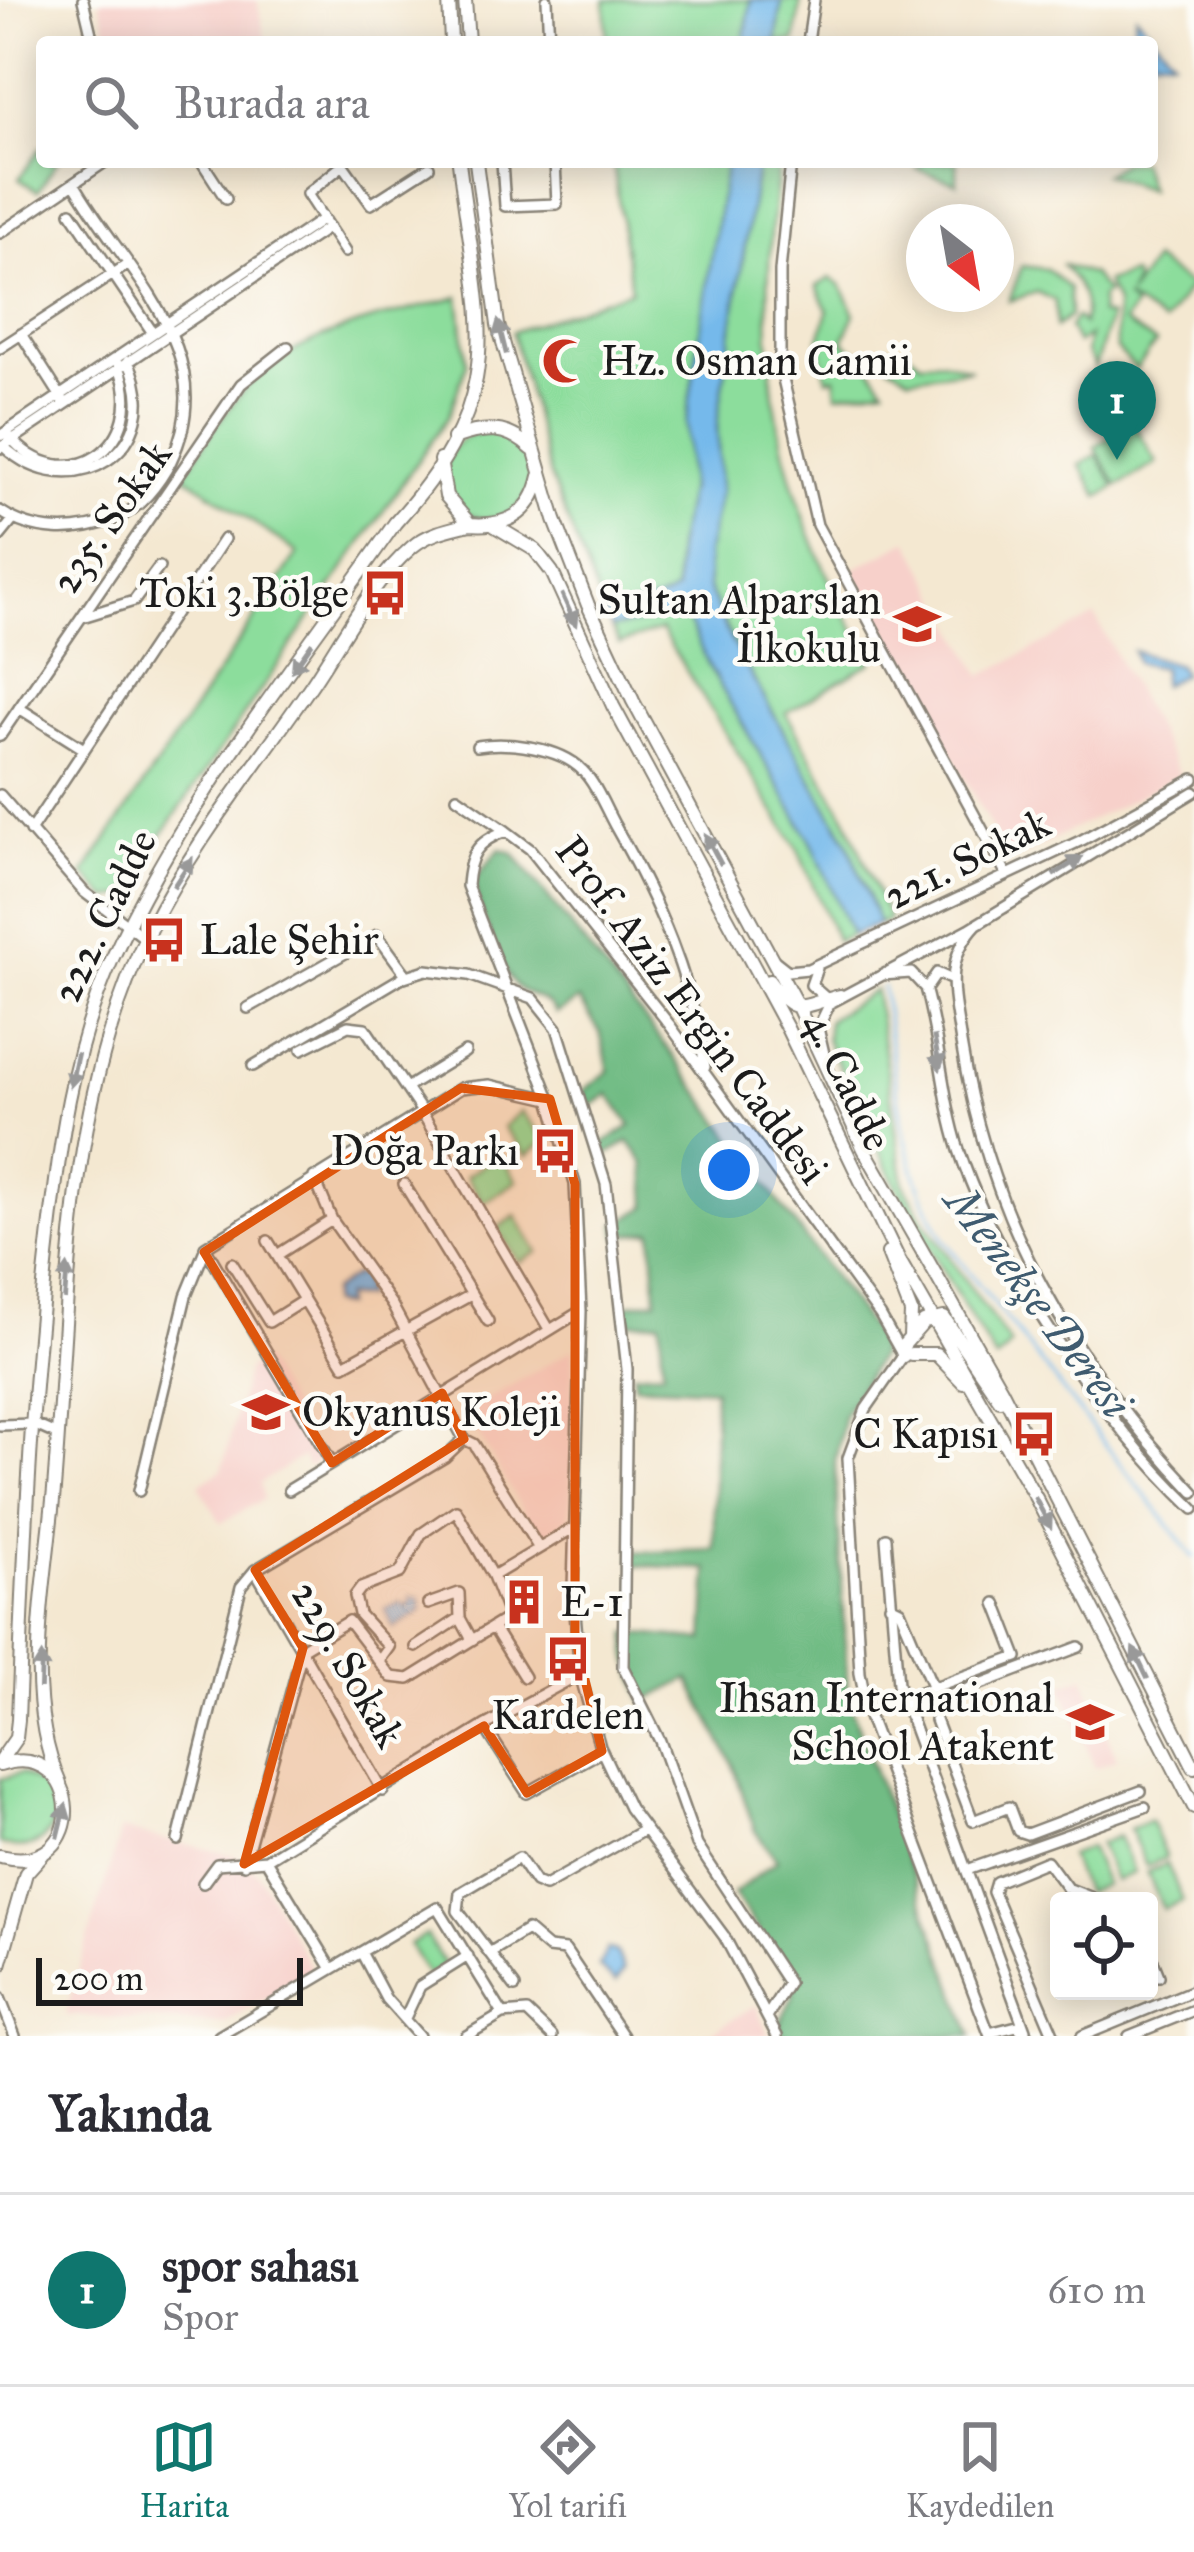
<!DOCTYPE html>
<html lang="tr">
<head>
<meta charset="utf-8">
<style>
  :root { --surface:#fff; --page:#f2f2f3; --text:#2b2b33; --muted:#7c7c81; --line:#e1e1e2; --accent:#0f766e }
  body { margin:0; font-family:"IM FELL Great Primer",serif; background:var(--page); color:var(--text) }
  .controls { position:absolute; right:36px; bottom:36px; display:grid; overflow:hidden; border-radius:12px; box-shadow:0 6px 30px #0003 }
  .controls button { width:108px; height:108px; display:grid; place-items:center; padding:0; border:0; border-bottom:3px solid var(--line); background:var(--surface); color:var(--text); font:60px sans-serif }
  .compass { position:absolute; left:906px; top:204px; width:108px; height:108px; border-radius:50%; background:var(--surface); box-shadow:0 6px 30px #0003; rotate:149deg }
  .scale { position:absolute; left:36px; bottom:30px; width:267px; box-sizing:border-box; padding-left:12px; border:6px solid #1c1c1c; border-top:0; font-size:33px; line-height:42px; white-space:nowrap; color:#1c1c1c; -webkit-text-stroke:9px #fdfcf7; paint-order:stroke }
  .you { position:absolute; left:729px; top:1170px; width:42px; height:42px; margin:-30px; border:9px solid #fff; border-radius:50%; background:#1a73e8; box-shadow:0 0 0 18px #1a73e833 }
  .badge { display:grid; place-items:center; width:78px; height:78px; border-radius:50%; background:var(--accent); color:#fff; font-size:39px; font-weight:700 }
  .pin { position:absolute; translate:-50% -99px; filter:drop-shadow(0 3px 6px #0008) }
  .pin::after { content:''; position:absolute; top:63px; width:42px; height:36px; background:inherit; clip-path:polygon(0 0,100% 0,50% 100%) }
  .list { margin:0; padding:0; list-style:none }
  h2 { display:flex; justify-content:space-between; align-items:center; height:156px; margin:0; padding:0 48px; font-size:51px }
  h2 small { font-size:39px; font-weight:400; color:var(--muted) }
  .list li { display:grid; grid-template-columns:78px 1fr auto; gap:36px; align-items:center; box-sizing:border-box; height:192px; padding:0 48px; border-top:3px solid var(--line) }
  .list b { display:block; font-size:45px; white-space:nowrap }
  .list p { margin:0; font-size:39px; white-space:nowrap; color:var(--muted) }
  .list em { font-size:39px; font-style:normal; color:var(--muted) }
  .icon { flex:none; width:66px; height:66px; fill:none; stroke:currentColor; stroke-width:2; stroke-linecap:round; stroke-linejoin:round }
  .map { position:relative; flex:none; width:1194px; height:2036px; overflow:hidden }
  .search { position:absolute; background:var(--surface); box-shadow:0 6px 30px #0003; left:36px; right:36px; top:36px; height:132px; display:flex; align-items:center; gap:30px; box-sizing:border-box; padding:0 42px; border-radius:12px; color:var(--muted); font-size:45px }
  .sheet { height:348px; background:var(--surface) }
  nav { display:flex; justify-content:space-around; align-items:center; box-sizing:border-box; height:168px; border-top:3px solid var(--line); background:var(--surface); font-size:33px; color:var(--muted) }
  nav a { display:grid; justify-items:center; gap:6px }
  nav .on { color:var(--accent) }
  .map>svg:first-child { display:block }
</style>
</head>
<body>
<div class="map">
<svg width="1194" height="2036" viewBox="0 0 1194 2036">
  <rect width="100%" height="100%" fill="#fdfcf7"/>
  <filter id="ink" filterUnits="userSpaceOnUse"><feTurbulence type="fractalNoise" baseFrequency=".00833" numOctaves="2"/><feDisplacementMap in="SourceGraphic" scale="24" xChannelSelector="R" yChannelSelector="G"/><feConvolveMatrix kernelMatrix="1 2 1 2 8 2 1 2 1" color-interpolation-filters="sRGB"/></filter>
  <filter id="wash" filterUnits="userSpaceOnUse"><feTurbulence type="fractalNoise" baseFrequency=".004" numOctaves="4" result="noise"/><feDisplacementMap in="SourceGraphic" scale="48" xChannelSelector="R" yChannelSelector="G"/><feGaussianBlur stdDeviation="2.7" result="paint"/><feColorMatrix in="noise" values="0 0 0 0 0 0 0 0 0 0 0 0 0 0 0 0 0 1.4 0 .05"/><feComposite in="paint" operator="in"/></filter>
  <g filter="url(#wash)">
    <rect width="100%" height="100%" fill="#f4e8d1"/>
    <path fill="#f7d0ca" d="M99,0H257L266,42H110Z
      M909,540L982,676L1095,616L1180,775L1016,858L1004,851L852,570Z
      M573,1349L570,1516L546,1537L537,1534L465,1412Z
      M263,1360L321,1459L308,1467L302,1457L260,1483L264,1499L221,1523L199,1485L222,1470L247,1369Z
      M1084,1676L1117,1759L1095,1768L1062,1685Z
      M121,1830L234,1855L258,1873L313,1972L223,2024L65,2015Z
      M756,2005L769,2036H705Z"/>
    <path fill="#8cdd9c" stroke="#547c5c" stroke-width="3" d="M605,0H751L744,42H607Z
      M782,0H801L795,42H776Z
      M40,148L42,162H57L38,191L19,179Z
      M613,162H726L686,423L689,488L676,549V592C653,607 629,603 605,615L550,476L512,332L631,290Z
      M758,162H779C752,361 772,486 872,662L786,713L847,820L889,920L879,924L847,841L739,654L708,588L707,553L720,491L717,424Z
      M924,162H957V183L917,169Z
      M1123,162H1140L1149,190L1104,174Z
      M1153,260L1190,286L1164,323L1125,298L1134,307L1124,323L1156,343L1136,369L1116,349V304L1106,282L1132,274L1135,281L1128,296Z
      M1061,264L1092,275L1107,293L1101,297L1100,314L1110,317L1095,367L1086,352L1089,336L1077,344L1069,328L1076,317L1083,324C1088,298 1078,282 1061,264Z
      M1022,266L1047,269L1069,289L1070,316L1056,327L1055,301L1037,292L1009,301Z
      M830,278L841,286L855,314L843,341L864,358L885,387L837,394L835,377L827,379L819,342L828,311L817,286Z
      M459,297L467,363L449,415L131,880L126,896L108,899L84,874L298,553L184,475C203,448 220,416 242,392C296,331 384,318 459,297Z
      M882,346L887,352L888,347L907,351L921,362L942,360L971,369L910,377L888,364Z
      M1134,424L1157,463L1118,486L1095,447Z
      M444 475a44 44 0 1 1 88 0a44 44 0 1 1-88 0Z
      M1097,455L1116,487L1099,497L1080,465Z
      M682,607L711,670L811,841L852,935L837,941L797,848L661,630L619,644L611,628L660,619Z
      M875,990L904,1184L923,1220L1011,1345L996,1360L912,1219L826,1039L828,1020Z
      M521,1111L545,1140L527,1156L503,1127Z
      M500,1154L517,1181L483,1203L466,1176Z
      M516,1216L538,1252L519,1263L497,1228Z
      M20,1773L51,1790L57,1815C49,1842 27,1855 0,1843V1779Z
      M1150,1820L1166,1858L1146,1866L1130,1829Z
      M1118,1836L1134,1873L1115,1881L1099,1844Z
      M1089,1847L1105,1884L1085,1893L1069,1855Z
      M1167,1864L1183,1901L1163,1909L1147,1872Z
      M426,1935L445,1965L428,1976L409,1945Z"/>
    <path fill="#71bc84" stroke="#466c50" stroke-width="3" d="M500,849L513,853L671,1053L879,1340V1356L844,1414L835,1463L848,1699L972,2036H784L779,2024L793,1996V1980L733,1894L777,1860L755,1831L732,1762L689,1679L644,1702L628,1656V1633L704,1640L708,1569L633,1565V1552L714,1549V1389L635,1385L634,1373L663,1371L660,1321L628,1323L626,1305L657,1300L652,1231L618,1236L616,1224L647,1207L645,1164L629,1141L603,1157L599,1146L631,1126L609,1094L588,1108L583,1091L609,1071L600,1032L579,1000L556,1014C545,996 532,999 518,988C502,976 478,903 472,882Z"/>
    <path fill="#74b9eb" stroke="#486a84" stroke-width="3" d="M751,0H782L776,42H744Z
      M1136,15L1173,58L1152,57V42H1132Z
      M726,162H758L717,424L720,491L707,553L708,588L730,639L847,841L879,924L852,935L811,841L711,670L682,608L660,619L611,628L605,615C629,603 653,607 676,591V549L689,488L686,423Z
      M1133,651L1178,665L1183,674L1162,685V668L1137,663Z
      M355,1275L362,1276L365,1297H344V1306L330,1304L331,1291Z
      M411,1597L420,1598L422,1611L393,1628L385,1609L400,1602L409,1608Z
      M607,1949L617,1953L624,1970L616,1982L599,1967Z"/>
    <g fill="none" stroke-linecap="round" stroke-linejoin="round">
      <path stroke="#74b9eb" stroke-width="3" d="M883,987C895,1075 899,1162 944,1240L1194,1557"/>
    </g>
  </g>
  <g filter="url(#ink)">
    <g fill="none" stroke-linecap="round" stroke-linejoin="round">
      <g stroke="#888276" stroke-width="14">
        <path id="minor" d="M83,0L93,42
          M547,0L549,42
          M808,42L814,0
          M202,162L226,199
          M341,162L371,204L429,167
          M502,162L505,206L557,204L555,162
          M791,162L780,271V366L817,525L1006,873
          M343,165L307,194L345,252
          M71,212L153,333
          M0,233L105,162
          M21,334L63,400
          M0,348L127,265
          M0,436L323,219
          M9,436C65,503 152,445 118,364
          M3,446C72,511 170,448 128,361
          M0,448L329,227
          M0,511C34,534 76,534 115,519C139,510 160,483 171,461C224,351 125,273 74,183
          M0,536L13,520
          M82,617L134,601L159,567
          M19,708L84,749
          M0,736L241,384L288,347
          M477,746C506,741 560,747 582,770C596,784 605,808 615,826C659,903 692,979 705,1067
          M0,795L84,892L146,939
          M457,797L506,831
          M30,831L224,539
          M977,924C942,961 954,996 961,1043C989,1220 1071,1362 1194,1492
          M774,960L788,971L808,969L1082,840L1194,779
          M817,968L811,985L827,999
          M882,975L911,973L925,988C940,1041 942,1097 959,1150C998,1268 1104,1423 1194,1509
          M926,989L937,973L950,979
          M248,1008L377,935L407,976
          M302,1049L348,1026L365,1028L420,1109L549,1329
          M825,1058L818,1028L830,1003L969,929L1194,792
          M253,1066L401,978L426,970L469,975L533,998L557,1028L606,1184L627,1369L623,1667L660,1741L697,1845L788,1983L768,2015
          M406,1088L465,1052
          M314,1177L332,1220L392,1305L464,1439L474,1444L538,1547
          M404,1184L488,1321
          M268,1241L344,1365L469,1296
          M277,1255L332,1220
          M232,1263L269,1322L304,1300
          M0,1425L33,1424L58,1435
          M332,1463L205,1247L461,1088L489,1085L550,1099
          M289,1490L581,1311
          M139,1491L186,1296L204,1252
          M886,1538L898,1684L1025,2030
          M255,1570L383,1791
          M428,1604L459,1593L460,1618L472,1640
          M890,1605L900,1610L933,1688
          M493,1627L524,1677
          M416,1647L460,1618
          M379,1661L389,1647L359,1614L355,1596L361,1588L400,1573L421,1534L456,1510L493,1576L575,1527
          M904,1698L1017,1657L996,1603
          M909,1711L1079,1647
          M935,1720L973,1821L1009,1807L1018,1831L1027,1834L1141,1791
          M484,1726L527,1793L602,1751
          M178,1840L241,1587L255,1570L445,1457L464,1439
          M266,1860L332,1969
          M244,1864L303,1648L348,1621L391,1677L409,1679L509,1617L493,1576
          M967,1870L1145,1807
          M203,1883L217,1864L266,1860L484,1726L580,1674
          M1149,1951L1159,1976
          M361,1952L386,1999L419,2036
          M489,1953L527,1930L548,1948L565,1950L623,2036
          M515,1987L458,1911L460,1893L519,1858L535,1882L545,1886L644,1830
          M0,1998L15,2036
          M405,2018L420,1986L468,1956
          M989,2033L1017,2026L1028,2036
          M219,2036L437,1907L503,2014
          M466,2036L503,2014L527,2012L552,2036
          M777,2036L724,1936L629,1808L600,1747L580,1674L573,1588L581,1311L575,1184L550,1099L467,886C469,856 476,841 506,831L530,849L669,1024L880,1315L903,1356L866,1409L848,1458L860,1673L869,1717L990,2036
          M1054,2036L993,1892L996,1882L1047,1861L1067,1888L1100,1901
          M1082,2036L1194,1990
          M1129,2036L1194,2010"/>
      </g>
      <g stroke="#888276" stroke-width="16">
        <path id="major" d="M449,0L451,42
          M465,0L468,42
          M476,162L498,325L555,520L588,605L633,701L798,1007L864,1149L1001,1389L1194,1767
          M453,438C485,427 506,425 532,449
          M440,460L446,496L470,524C507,527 532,514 540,476
          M495,526L535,550L552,572L613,706L787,1028L899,1260L1036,1498L1194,1807
          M769,981C796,1019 801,1005 840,996
          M888,1253L911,1312L910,1336
          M911,1354H936L963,1382
          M903,1356L902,1347L924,1322L944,1318L1000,1400
          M0,1761L16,1738L18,1720C24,1563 30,1405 48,1248C59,1148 71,1050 113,957C184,801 297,664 395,523C515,391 478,321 459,162
          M0,1765C83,1737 93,1879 0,1856
          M60,1784C21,1694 46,1585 54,1489C70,1298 63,1106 150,929C193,843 256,766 310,687C341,642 370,583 412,547C428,533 450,529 470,524
          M0,1965L26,1873L43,1854"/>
      </g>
      <use href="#minor" stroke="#fff" stroke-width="9"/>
      <use href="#major" stroke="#fff" stroke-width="12"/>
    </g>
    <defs><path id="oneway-solid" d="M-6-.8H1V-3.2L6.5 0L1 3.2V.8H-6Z" transform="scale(3)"/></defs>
    <g fill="#999">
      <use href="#oneway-solid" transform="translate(502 337) rotate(-104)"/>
      <use href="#oneway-solid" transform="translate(569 610) rotate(66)"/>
      <use href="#oneway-solid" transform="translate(302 657) rotate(125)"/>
      <use href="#oneway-solid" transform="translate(713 849) rotate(-118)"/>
      <use href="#oneway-solid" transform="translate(1068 866) rotate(-32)"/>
      <use href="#oneway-solid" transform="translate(183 872) rotate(-57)"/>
      <use href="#oneway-solid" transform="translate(937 1053) rotate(80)"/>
      <use href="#oneway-solid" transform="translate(74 1070) rotate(102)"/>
      <use href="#oneway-solid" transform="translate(66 1282) rotate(-85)"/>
      <use href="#oneway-solid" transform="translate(1043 1513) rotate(62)"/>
      <use href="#oneway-solid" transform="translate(1140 1663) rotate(-116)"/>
      <use href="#oneway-solid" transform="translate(41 1671) rotate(-88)"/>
      <use href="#oneway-solid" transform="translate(62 1821) rotate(-76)"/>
    </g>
  </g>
  <path fill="#de560d" fill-opacity="0.2" stroke="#de560d" stroke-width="9" stroke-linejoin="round" d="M461,1088L550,1099L575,1184V1638L602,1751L527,1793L484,1726L244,1864L303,1648L255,1570L464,1439L442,1393L332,1463L204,1252Z"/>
  <defs>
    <g id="mosque-bare" transform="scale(3.6)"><path d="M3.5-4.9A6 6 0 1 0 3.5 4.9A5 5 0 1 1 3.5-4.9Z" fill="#c8321e" stroke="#fdfcf7" stroke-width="2.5" paint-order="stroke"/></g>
    <g id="bus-bare" transform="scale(3.6)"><path d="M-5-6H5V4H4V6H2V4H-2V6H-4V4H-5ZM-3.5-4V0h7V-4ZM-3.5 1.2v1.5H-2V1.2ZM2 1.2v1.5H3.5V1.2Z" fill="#c8321e" stroke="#fdfcf7" stroke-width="2.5" paint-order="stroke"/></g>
    <g id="school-bare" transform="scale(3.6)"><path d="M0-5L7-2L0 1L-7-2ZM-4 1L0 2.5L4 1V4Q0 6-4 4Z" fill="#c8321e" stroke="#fdfcf7" stroke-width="2.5" paint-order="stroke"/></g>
    <g id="building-bare" transform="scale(3.6)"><path d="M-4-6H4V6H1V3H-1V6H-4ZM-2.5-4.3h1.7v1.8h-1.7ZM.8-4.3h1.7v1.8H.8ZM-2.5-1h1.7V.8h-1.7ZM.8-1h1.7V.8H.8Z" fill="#c8321e" stroke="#fdfcf7" stroke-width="2.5" paint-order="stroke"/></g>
  </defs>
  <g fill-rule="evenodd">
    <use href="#mosque-bare" x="565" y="361"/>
    <use href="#bus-bare" x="385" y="593"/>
    <use href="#school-bare" x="917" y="624"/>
    <use href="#bus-bare" x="164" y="940"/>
    <use href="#bus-bare" x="555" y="1151"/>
    <use href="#school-bare" x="266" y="1412"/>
    <use href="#bus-bare" x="1034" y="1434"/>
    <use href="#building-bare" x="524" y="1602"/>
    <use href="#bus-bare" x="568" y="1659"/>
    <use href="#school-bare" x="1090" y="1722"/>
  </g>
  <g text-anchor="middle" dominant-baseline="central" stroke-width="9" stroke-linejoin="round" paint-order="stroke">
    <g font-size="42" fill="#1c1c1c" stroke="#fdfcf7" text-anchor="end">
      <text x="601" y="361" text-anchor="start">Hz. Osman Camii</text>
      <text x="349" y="593">Toki 3.Bölge</text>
      <text x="881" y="600">Sultan Alparslan<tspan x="881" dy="48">İlkokulu</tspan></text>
      <text x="200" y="940" text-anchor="start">Lale Şehir</text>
      <text x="519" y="1151">Doğa Parkı</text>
      <text x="302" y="1412" text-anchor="start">Okyanus Koleji</text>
      <text x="998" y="1434">C Kapısı</text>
      <text x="560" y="1602" text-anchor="start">E-1</text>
      <text x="1054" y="1698">Ihsan International<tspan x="1054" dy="48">School Atakent</tspan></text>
      <text x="568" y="1715" text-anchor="middle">Kardelen</text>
    </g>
    <g font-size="42" fill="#1c1c1c" stroke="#fdfcf7">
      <text transform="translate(111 517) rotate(-55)">235. Sokak</text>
      <text transform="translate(967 859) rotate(-26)">221. Sokak</text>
      <text transform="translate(104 916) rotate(-64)">222. Cadde</text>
      <text transform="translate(692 1010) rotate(53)">Prof. Aziz Ergin Caddesi</text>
      <text transform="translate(848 1081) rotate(64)">4. Cadde</text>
      <text transform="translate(348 1664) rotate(60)">229. Sokak</text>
    </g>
    <g font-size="45" font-style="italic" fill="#3f5b6f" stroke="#fdfcf7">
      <text transform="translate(1039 1302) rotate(53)">Menekşe Deresi</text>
    </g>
  </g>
</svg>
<div class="controls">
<button><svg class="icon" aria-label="locate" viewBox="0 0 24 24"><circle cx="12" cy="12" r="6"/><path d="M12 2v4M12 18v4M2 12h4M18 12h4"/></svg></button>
</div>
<svg class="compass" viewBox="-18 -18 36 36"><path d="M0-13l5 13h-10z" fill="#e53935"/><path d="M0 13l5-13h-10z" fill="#7c7c81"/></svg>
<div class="scale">200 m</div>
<div class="you"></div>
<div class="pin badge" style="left:1117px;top:460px">1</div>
<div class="search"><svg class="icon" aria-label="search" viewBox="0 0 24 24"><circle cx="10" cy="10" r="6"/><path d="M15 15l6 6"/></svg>Burada ara</div>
</div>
<section class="sheet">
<h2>Yakında<small></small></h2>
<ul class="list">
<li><span class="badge">1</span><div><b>spor sahası</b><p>Spor</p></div><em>610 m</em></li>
</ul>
</section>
<nav>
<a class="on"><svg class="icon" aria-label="map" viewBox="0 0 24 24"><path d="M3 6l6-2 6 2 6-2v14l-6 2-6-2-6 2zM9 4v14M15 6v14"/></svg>Harita</a>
<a><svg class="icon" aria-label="directions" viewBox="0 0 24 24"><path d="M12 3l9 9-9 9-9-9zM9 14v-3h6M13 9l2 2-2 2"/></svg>Yol tarifi</a>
<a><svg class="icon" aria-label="saved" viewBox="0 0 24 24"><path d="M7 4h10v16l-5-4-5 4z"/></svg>Kaydedilen</a>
</nav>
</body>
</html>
